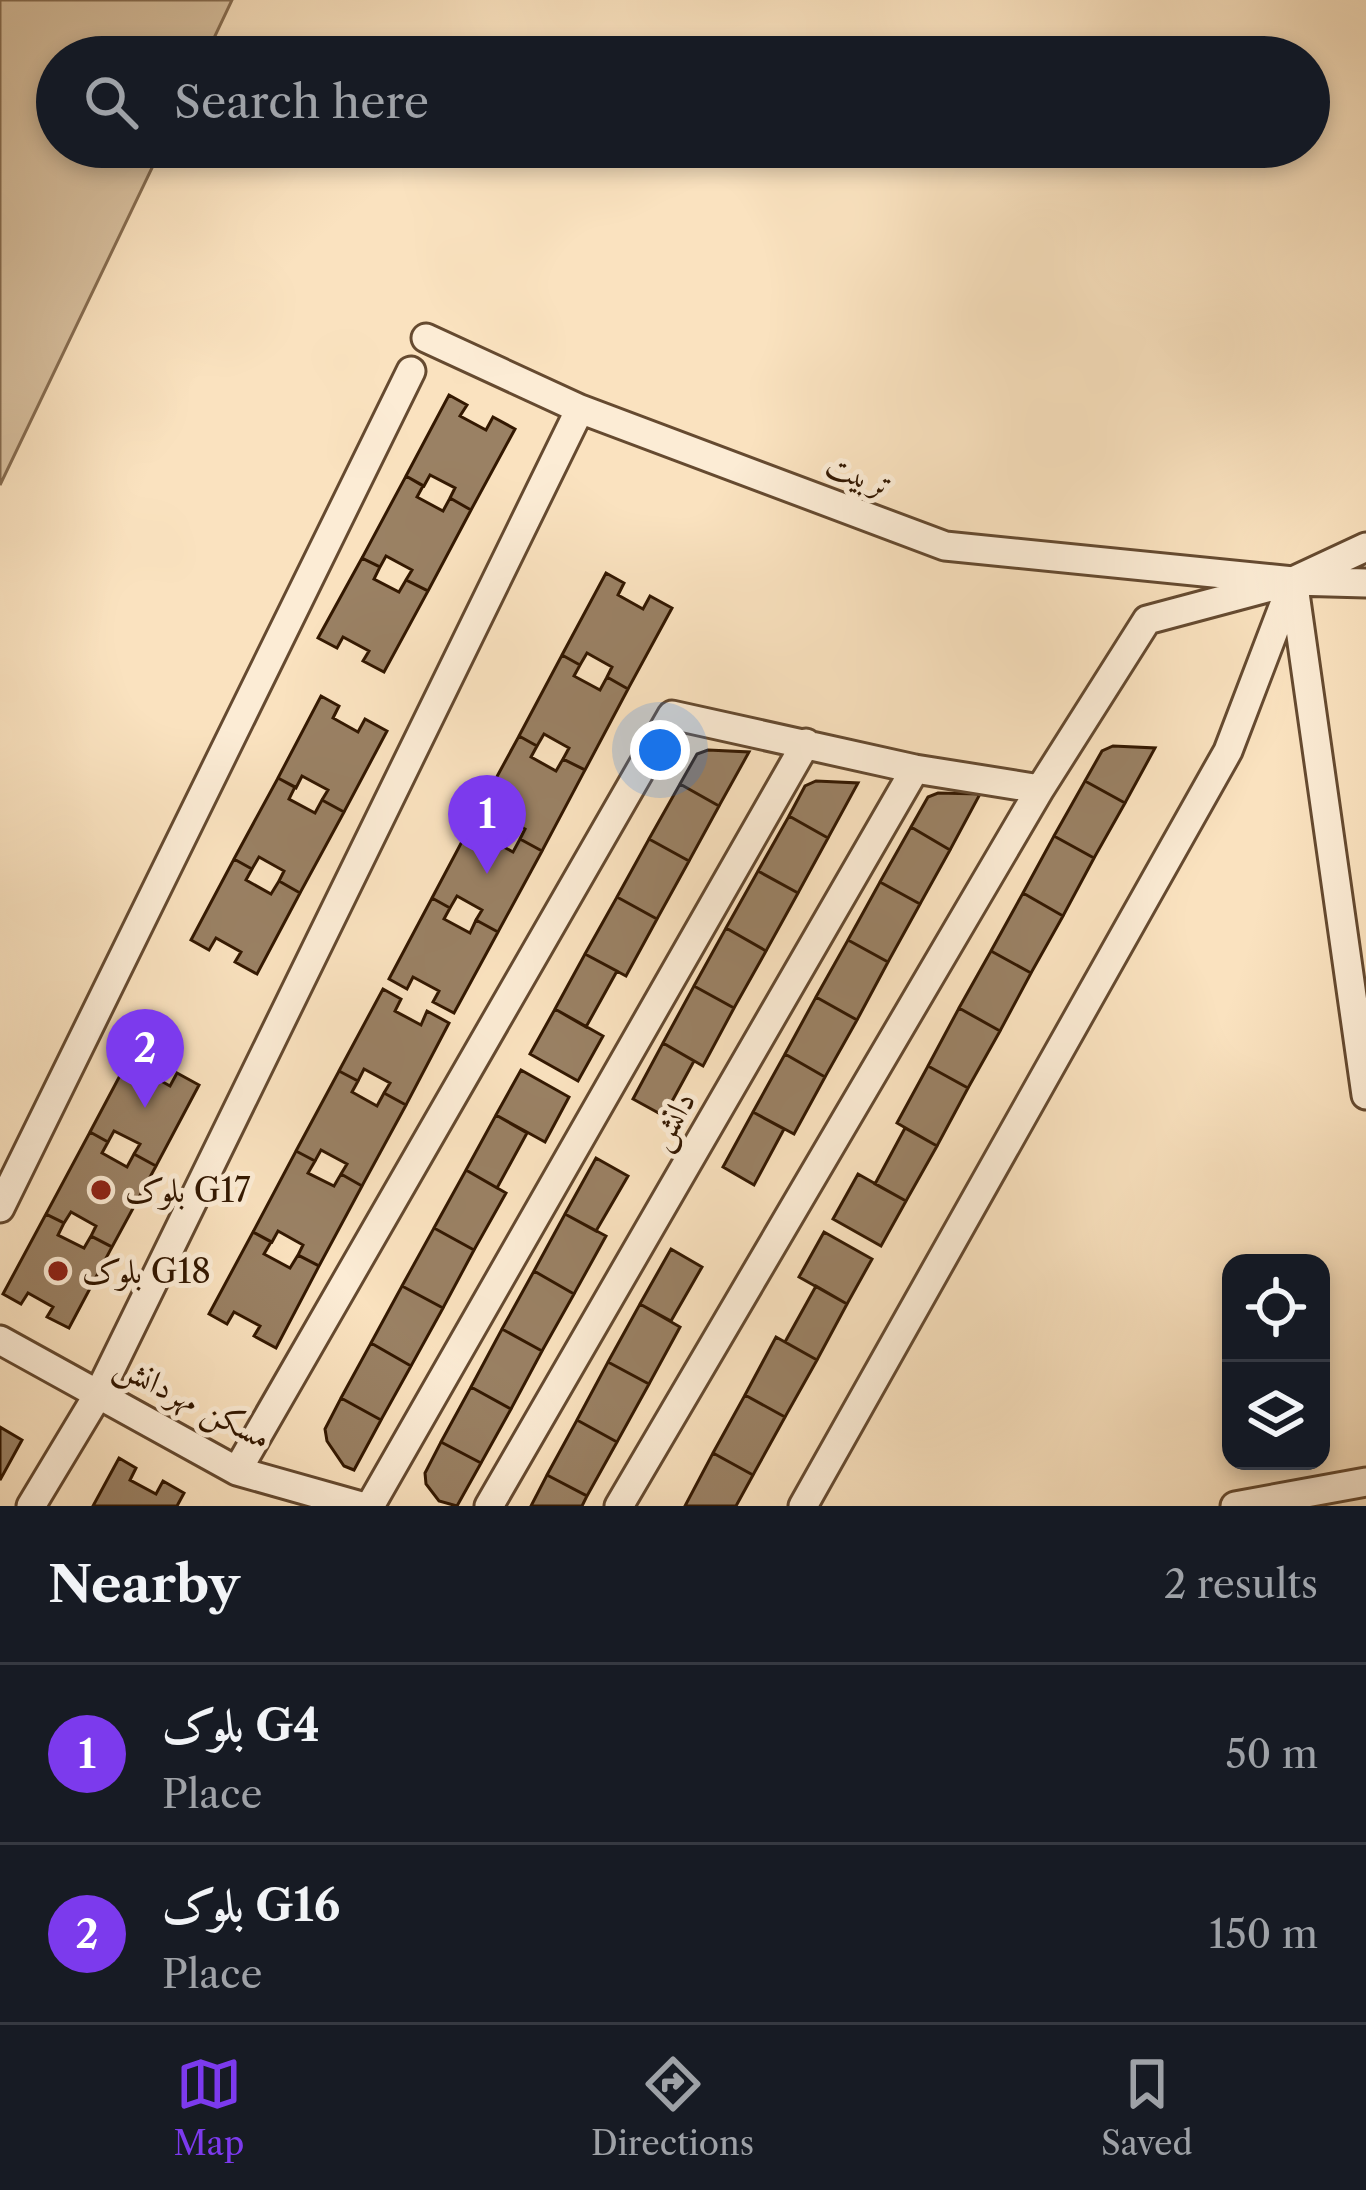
<!DOCTYPE html>
<html lang="en">
<head>
<meta charset="utf-8">
<style>
  :root { --surface:#171b24; --page:#242831; --text:#f1f3f6; --muted:#9ea1a6; --line:#363941; --accent:#7c3aed }
  body { margin:0; font-family:"Libre Caslon Text",Amiri,serif; background:var(--page); color:var(--text) }
  .controls { position:absolute; right:36px; bottom:36px; display:grid; overflow:hidden; border-radius:24px; box-shadow:0 6px 18px #0003 }
  .controls button { width:108px; height:108px; display:grid; place-items:center; padding:0; border:0; border-bottom:3px solid var(--line); background:var(--surface); color:var(--text); font:60px sans-serif }
  .you { position:absolute; left:660px; top:750px; width:42px; height:42px; margin:-30px; border:9px solid #fff; border-radius:50%; background:#1a73e8; box-shadow:0 0 0 18px #1a73e833 }
  .badge { display:grid; place-items:center; width:78px; height:78px; border-radius:50%; background:var(--accent); color:#fff; font-size:39px; font-weight:700 }
  .pin { position:absolute; translate:-50% -99px; filter:drop-shadow(0 3px 6px #0008) }
  .pin::after { content:''; position:absolute; top:63px; width:42px; height:36px; background:inherit; clip-path:polygon(0 0,100% 0,50% 100%) }
  .list { margin:0; padding:0; list-style:none }
  h2 { display:flex; justify-content:space-between; align-items:center; height:156px; margin:0; padding:0 48px; font-size:51px }
  h2 small { font-size:39px; font-weight:400; color:var(--muted) }
  .list li { display:grid; grid-template-columns:78px 1fr auto; gap:36px; align-items:center; box-sizing:border-box; height:180px; padding:0 48px; border-top:3px solid var(--line) }
  .list b { display:block; font-size:45px; white-space:nowrap }
  .list p { margin:0; font-size:39px; white-space:nowrap; color:var(--muted) }
  .list em { font-size:39px; font-style:normal; color:var(--muted) }
  .icon { flex:none; width:66px; height:66px; fill:none; stroke:currentColor; stroke-width:2; stroke-linecap:round; stroke-linejoin:round }
  .map { position:relative; flex:none; width:1366px; height:1506px; overflow:hidden }
  .search { position:absolute; background:var(--surface); box-shadow:0 6px 18px #0003; left:36px; right:36px; top:36px; height:132px; display:flex; align-items:center; gap:30px; box-sizing:border-box; padding:0 42px; border-radius:66px; color:var(--muted); font-size:45px }
  .sheet { height:516px; background:var(--surface) }
  nav { display:flex; justify-content:space-around; align-items:center; box-sizing:border-box; height:168px; border-top:3px solid var(--line); background:var(--surface); font-size:33px; color:var(--muted) }
  nav a { display:grid; justify-items:center; gap:6px }
  nav .on { color:var(--accent) }
  .map>svg:first-child { display:block }
</style>
</head>
<body>
<div class="map">
<svg width="1366" height="1506" viewBox="0 0 1366 1506">
  <rect width="100%" height="100%" fill="#fae2bf"/>
  <filter id="stains"><feTurbulence type="fractalNoise" baseFrequency=".00167" numOctaves="4"/><feColorMatrix values="0 0 0 0 .2 0 0 0 0 .09 0 0 0 0 .02 0 0 0 .5 -.17"/></filter>
  <radialGradient id="worn" r=".72"><stop offset=".6" stop-color="#630" stop-opacity="0"/><stop offset="1" stop-color="#630" stop-opacity=".3"/></radialGradient>
  <path fill="#d8c09f" stroke="#866c50" stroke-width="3" d="M0,0H232L205,57H57V147H162L0,485Z"/>
  <path fill="#9a8164" stroke="#331801" stroke-width="3" d="M449,395L467,405L460,416L486,430L493,417L515,429L471,510L450,498L455,488L430,475L424,486L406,476Z
    M406,476L423,486L417,497L443,511L450,498L471,510L428,591L406,580L412,570L386,556L380,567L362,558Z
    M362,558L380,567L374,579L399,592L406,580L428,591L384,672L363,661L369,651L343,637L337,648L318,638Z
    M606,573L624,583L618,595L643,609L650,596L672,608L628,689L607,677L612,667L587,653L580,665L562,655Z
    M562,655L580,665L574,676L600,690L607,677L628,689L585,770L563,759L569,748L544,734L537,746L519,736Z
    M321,696L339,706L333,718L358,732L365,719L387,731L344,812L322,800L328,790L302,776L296,788L278,778Z
    M519,736L537,746L531,757L556,771L563,759L585,770L542,851L520,839L525,829L500,815L494,827L475,817Z
    M1113,746L1155,748L1125,803L1085,781L1102,751Z
    M708,750L749,752L719,806L680,784L697,754Z
    M278,778L295,787L289,799L315,813L322,800L344,812L300,893L279,881L284,871L259,857L252,869L234,859Z
    M816,781L858,783L828,838L789,816L805,786Z
    M1085,781L1125,803L1094,858L1054,836Z
    M680,784L719,806L689,861L649,839Z
    M938,793L980,794L950,850L911,827L928,797Z
    M789,816L828,838L798,893L758,871Z
    M475,817L494,827L487,838L513,852L520,839L542,851L498,932L476,920L482,910L457,896L450,908L432,898Z
    M911,827L950,850L920,904L880,882Z
    M1054,836L1094,858L1063,916L1023,893Z
    M649,839L689,861L657,919L617,897Z
    M234,859L252,869L246,880L271,894L279,881L300,893L257,974L235,962L241,952L216,938L209,950L191,940Z
    M758,871L798,893L766,951L726,928Z
    M880,882L920,904L888,962L848,940Z
    M1023,893L1063,916L1031,973L991,951Z
    M617,897L657,919L626,976L585,954Z
    M432,898L450,908L444,919L470,933L476,920L498,932L454,1013L433,1002L439,991L413,977L407,989L389,979Z
    M726,928L766,951L734,1008L694,986Z
    M848,940L888,962L857,1020L816,997Z
    M991,951L1031,973L1000,1031L959,1008Z
    M585,954L617,971L586,1027L555,1009Z
    M694,986L734,1008L703,1066L663,1043Z
    M383,989L401,999L395,1011L421,1025L427,1011L449,1023L406,1105L384,1093L390,1083L364,1069L358,1081L339,1071Z
    M816,997L857,1020L825,1077L785,1054Z
    M959,1008L1000,1031L968,1088L928,1066Z
    M555,1009L603,1036L578,1081L530,1054Z
    M663,1043L694,1061L664,1116L633,1099Z
    M133,1051L151,1061L145,1072L170,1086L177,1073L199,1085L156,1166L134,1154L140,1144L114,1131L108,1142L90,1132Z
    M785,1054L825,1077L794,1134L753,1112Z
    M928,1066L968,1088L937,1146L897,1123Z
    M521,1070L569,1097L545,1142L496,1115Z
    M339,1071L358,1081L352,1092L377,1106L384,1093L406,1105L362,1186L341,1174L347,1164L321,1150L315,1161L296,1151Z
    M753,1112L784,1129L754,1185L723,1167Z
    M496,1115L527,1133L497,1188L466,1170Z
    M905,1128L937,1146L906,1201L875,1184Z
    M90,1132L108,1142L102,1153L127,1167L134,1154L156,1166L112,1247L91,1236L96,1226L71,1212L64,1223L46,1214Z
    M296,1151L315,1161L308,1173L334,1186L341,1174L362,1186L319,1266L298,1255L303,1245L278,1231L272,1242L253,1232Z
    M596,1158L628,1176L596,1231L565,1214Z
    M466,1170L506,1193L474,1250L434,1228Z
    M858,1174L906,1201L881,1246L833,1219Z
    M46,1214L64,1223L58,1235L84,1248L91,1236L112,1247L69,1328L47,1317L53,1307L28,1293L21,1304L3,1294Z
    M565,1214L606,1236L574,1294L534,1271Z
    M434,1228L474,1250L443,1308L402,1286Z
    M253,1232L271,1242L264,1254L290,1268L298,1255L319,1266L276,1348L254,1336L260,1326L234,1312L227,1324L209,1314Z
    M824,1232L872,1259L847,1304L799,1277Z
    M671,1249L702,1267L671,1321L640,1304Z
    M534,1271L574,1294L542,1351L502,1329Z
    M402,1286L443,1308L411,1366L371,1343Z
    M816,1286L847,1304L817,1360L785,1342Z
    M640,1304L680,1327L649,1384L608,1362Z
    M502,1329L542,1351L511,1409L471,1387Z
    M776,1337L817,1360L785,1417L745,1395Z
    M371,1343L411,1366L381,1420L341,1398Z
    M608,1362L649,1384L617,1442L577,1420Z
    M471,1387L511,1409L481,1463L441,1442Z
    M745,1395L785,1417L753,1475L713,1453Z
    M341,1398L381,1420L354,1470L344,1466L327,1441L325,1429Z
    M577,1420L617,1442L587,1496L547,1475Z
    M0,1427L22,1440L0,1480Z
    M441,1442L481,1463L457,1506L439,1501L426,1484L425,1473Z
    M713,1453L753,1475L736,1506H685Z
    M119,1458L136,1468L130,1480L156,1494L163,1481L184,1493L177,1506H93Z
    M547,1475L587,1496L582,1506H531Z"/>
  <g fill="none" stroke-linecap="round" stroke-linejoin="round">
    <g stroke="#654a30" stroke-width="33">
      <path id="street" d="M426,338L580,409L945,546L1293,581L1366,583
        M1294,586L1366,1095
        M0,1208L411,371
        M0,1340L237,1471L361,1506
        M237,1471L672,715L915,769L1040,789L1147,620L1293,581L1366,547
        M31,1506L99,1393L580,409
        M370,1506L806,743
        M489,1506L915,769
        M619,1506L1040,789
        M803,1506L1228,751L1293,581
        M1235,1506L1366,1482"/>
    </g>
    <use href="#street" stroke="#fcecd5" stroke-width="27"/>
  </g>
  <g fill="#8f2418" stroke="#fcecd5" stroke-width="4.5">
    <circle cx="101" cy="1190" r="12"/>
    <circle cx="58" cy="1271" r="12"/>
  </g>
  <g text-anchor="middle" dominant-baseline="central" stroke-width="10" stroke-linejoin="round" paint-order="stroke">
    <g font-size="33" fill="#331801" stroke="#fcecd5">
      <text transform="translate(859 475) rotate(21)">تربیت</text>
      <text transform="translate(671 1120) rotate(-60)">دانش</text>
      <text transform="translate(193 1401) rotate(27)">مسکن مهردانش</text>
    </g>
    <g font-size="33" fill="#331801" stroke="#fcecd5" text-anchor="start">
      <text x="125" y="1190">بلوک G17</text>
      <text x="82" y="1271">بلوک G18</text>
    </g>
  </g>
  <rect width="100%" height="100%" filter="url(#stains)"/>
  <rect width="100%" height="100%" fill="url(#worn)"/>
</svg>
<div class="controls">
<button><svg class="icon" aria-label="locate" viewBox="0 0 24 24"><circle cx="12" cy="12" r="6"/><path d="M12 2v4M12 18v4M2 12h4M18 12h4"/></svg></button>
<button><svg class="icon" aria-label="layers" viewBox="0 0 24 24"><path d="M12 4l9 5-9 5-9-5zM3 14l9 5 9-5"/></svg></button>
</div>
<div class="you"></div>
<div class="pin badge" style="left:487px;top:874px">1</div>
<div class="pin badge" style="left:145px;top:1108px">2</div>
<div class="search"><svg class="icon" aria-label="search" viewBox="0 0 24 24"><circle cx="10" cy="10" r="6"/><path d="M15 15l6 6"/></svg>Search here</div>
</div>
<section class="sheet">
<h2>Nearby<small>2 results</small></h2>
<ul class="list">
<li><span class="badge">1</span><div><b>بلوک G4</b><p>Place</p></div><em>50 m</em></li>
<li><span class="badge">2</span><div><b>بلوک G16</b><p>Place</p></div><em>150 m</em></li>
</ul>
</section>
<nav>
<a class="on"><svg class="icon" aria-label="map" viewBox="0 0 24 24"><path d="M3 6l6-2 6 2 6-2v14l-6 2-6-2-6 2zM9 4v14M15 6v14"/></svg>Map</a>
<a><svg class="icon" aria-label="directions" viewBox="0 0 24 24"><path d="M12 3l9 9-9 9-9-9zM9 14v-3h6M13 9l2 2-2 2"/></svg>Directions</a>
<a><svg class="icon" aria-label="saved" viewBox="0 0 24 24"><path d="M7 4h10v16l-5-4-5 4z"/></svg>Saved</a>
</nav>
</body>
</html>
